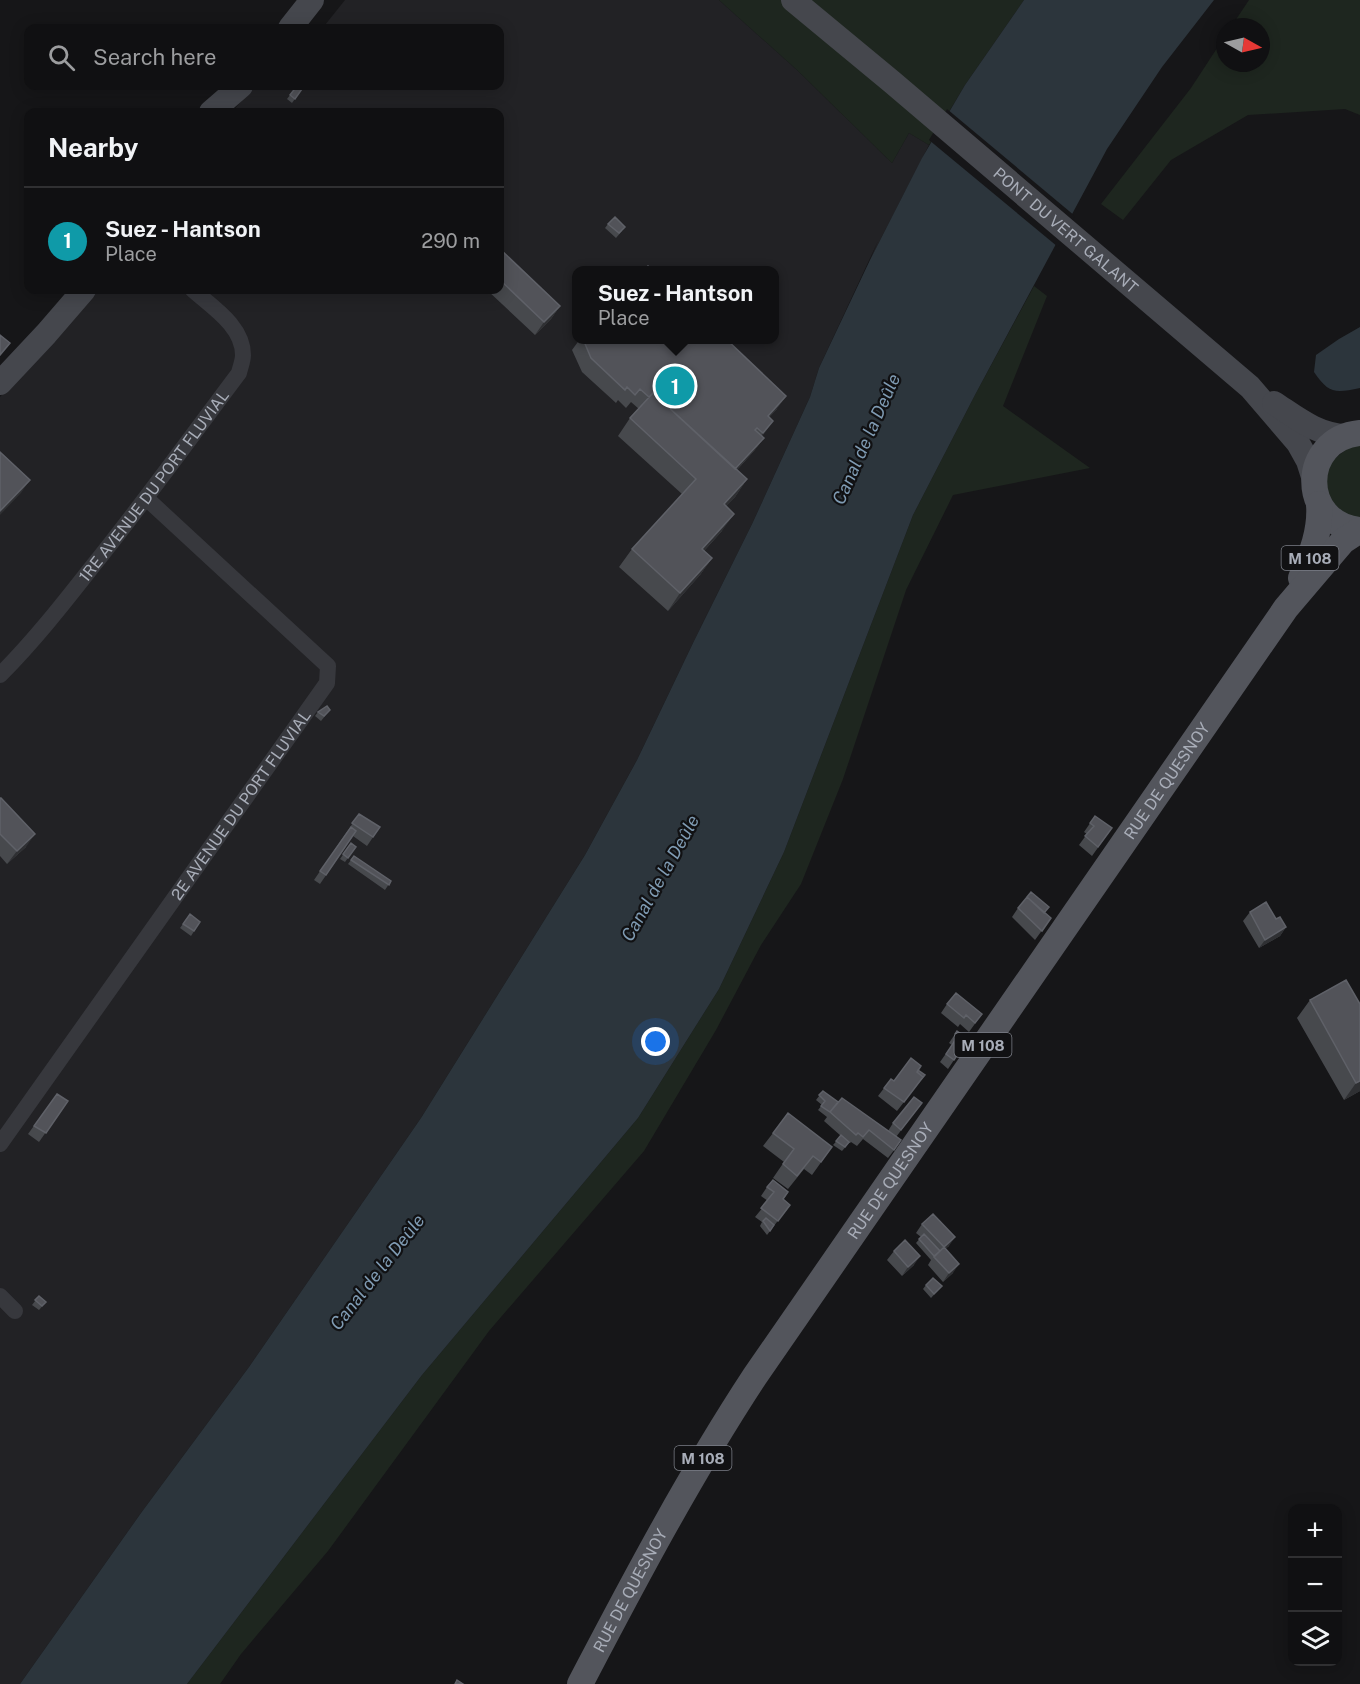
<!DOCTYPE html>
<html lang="en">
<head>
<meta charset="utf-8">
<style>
  :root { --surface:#101012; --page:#1e1e20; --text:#f1f3f6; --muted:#9c9d9f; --line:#303032; --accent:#db2777 }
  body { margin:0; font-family:"Public Sans",sans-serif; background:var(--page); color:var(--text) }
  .controls { position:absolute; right:18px; bottom:18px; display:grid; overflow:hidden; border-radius:12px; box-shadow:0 3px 15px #0003 }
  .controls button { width:54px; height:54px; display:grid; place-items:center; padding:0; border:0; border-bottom:2px solid var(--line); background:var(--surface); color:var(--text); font:30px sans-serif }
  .compass { position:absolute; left:1216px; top:18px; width:54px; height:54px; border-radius:50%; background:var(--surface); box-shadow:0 3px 15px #0003; rotate:98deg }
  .you { position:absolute; left:656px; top:1042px; width:21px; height:21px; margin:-15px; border:4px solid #fff; border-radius:50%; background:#1a73e8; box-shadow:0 0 0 9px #1a73e833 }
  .badge { display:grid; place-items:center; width:39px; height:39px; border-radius:50%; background:var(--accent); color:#fff; font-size:20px; font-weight:700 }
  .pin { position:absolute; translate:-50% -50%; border:3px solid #fff; box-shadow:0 2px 6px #0006 }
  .popup { position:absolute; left:572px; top:266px; width:207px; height:78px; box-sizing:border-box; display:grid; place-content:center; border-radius:12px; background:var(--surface); filter:drop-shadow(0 2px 4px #0005); font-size:20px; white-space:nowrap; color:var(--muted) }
  .popup b { font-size:22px; color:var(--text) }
  .popup::after { content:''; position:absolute; left:50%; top:100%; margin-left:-12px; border:12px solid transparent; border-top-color:var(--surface) }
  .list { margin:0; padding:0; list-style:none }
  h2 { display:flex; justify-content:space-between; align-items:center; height:78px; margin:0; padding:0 24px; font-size:26px }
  h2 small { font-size:20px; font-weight:400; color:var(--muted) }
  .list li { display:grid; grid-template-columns:39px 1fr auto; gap:18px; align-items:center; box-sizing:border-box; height:108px; padding:0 24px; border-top:2px solid var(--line) }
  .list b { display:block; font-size:22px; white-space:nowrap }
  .list p { margin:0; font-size:20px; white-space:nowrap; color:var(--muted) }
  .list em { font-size:20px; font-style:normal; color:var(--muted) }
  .icon { flex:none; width:33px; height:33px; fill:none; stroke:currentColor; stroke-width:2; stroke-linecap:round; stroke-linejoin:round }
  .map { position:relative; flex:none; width:1360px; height:1684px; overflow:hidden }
  .search { position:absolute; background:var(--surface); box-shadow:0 3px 15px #0003; left:24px; top:24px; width:480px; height:66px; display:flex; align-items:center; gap:15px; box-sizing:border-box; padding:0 21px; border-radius:12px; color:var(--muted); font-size:22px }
  .panel { position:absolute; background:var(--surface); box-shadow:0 3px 15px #0003; left:24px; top:108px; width:480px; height:186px; border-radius:12px }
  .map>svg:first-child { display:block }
</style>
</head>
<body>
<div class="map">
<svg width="1360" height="1684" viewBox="0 0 1360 1684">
  <rect width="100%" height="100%" fill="#161618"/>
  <path fill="#222225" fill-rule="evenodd" d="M345,0H719L797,70L892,163L909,133L929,145L870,260L878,241L819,368L810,397L753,522L693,643L637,760L585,855L421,1118L249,1367L141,1513L20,1684H0V397L91,290H500V112H232L254,86H500V28H319L325,25ZM576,270H774V340H576Z"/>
  <path fill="#1e261f" d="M719,0H1024L965,85L929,145L909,133L892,163L797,70Z
    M1249,0H1360V115L1345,109L1248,115L1171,160L1123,220L1101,204L1191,88L1225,36V63H1261V27H1231Z
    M1034,286L1047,296L1003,406L1090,468L953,495L906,590L843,779L801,884L761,945L716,1030L644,1151L489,1331L328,1551L241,1654L220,1684H187L422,1375L638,1118L719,989L784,852L913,515L976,393Z
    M1360,442V519L1341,513L1326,494L1327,465L1354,443Z"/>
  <path fill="#2c353c" d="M1024,0H1214L1162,67L1107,149L976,393L913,515L784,852L719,989L638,1118L422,1375L187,1684H20L141,1513L249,1367L421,1118L585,855L637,760L693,643L753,522L810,397L819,368L870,260L922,158L965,85Z
    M1360,327V388C1335,393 1329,394 1314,372L1316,355L1339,339Z"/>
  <path fill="#161618" d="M947,109L1075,216L1058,247L929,140Z"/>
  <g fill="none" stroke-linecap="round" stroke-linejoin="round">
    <g stroke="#37383d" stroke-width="16">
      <path id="s1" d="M0,675C33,642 63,604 92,567C143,504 190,438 239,373C240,368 243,361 243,355C243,326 212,307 193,290"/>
      <path id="s2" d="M0,1144L327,683L328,666L146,498"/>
      <path d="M0,1296L15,1311"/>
    </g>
    <g stroke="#45474d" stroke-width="24">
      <path id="s3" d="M793,0L892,82L1250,387L1298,443L1308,461L1314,480"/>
      <path d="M290,28L312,0"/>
      <path d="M211,112L241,86"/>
      <path d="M0,383L46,334L84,290"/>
      <path d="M1274,403C1297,418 1317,435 1346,436"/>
    </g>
    <g stroke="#53555c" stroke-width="26">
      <path d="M1360,433C1299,439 1299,524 1360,530"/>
      <path d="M1301,578C1312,554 1321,530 1319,504"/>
      <path id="s4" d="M580,1684C635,1579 690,1475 755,1376L1286,608L1343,541L1360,530"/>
    </g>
  </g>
  <path fill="#47494d" d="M297,86L302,89L292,103L287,99Z
    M608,224L622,231L616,238L605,228Z
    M500,249L560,306L551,319L535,335L487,290H500Z
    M580,339H726L777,409L769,417L762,437L764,438L754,451L737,470L747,479L735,497L726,506L722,531L704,551L712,558L700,575L668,611L619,567L632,549L682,494L618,436L630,418L639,409L631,402L626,408L618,400L616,403L582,372L572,350Z
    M330,710L321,721L315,716L318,712Z
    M0,798L26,847L7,864L0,856Z
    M359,814L380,827L367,846L353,836L320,884L314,880Z
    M1095,816L1112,828L1092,856L1079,845L1087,834L1084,832Z
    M351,843L356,847L345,862L340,859Z
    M354,856L391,881L385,890L348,864Z
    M1018,908L1045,913L1051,918L1035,940L1012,917Z
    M1250,912L1276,919L1286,927L1280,936L1259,948L1243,921Z
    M190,914L200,922L191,936L180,928Z
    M1310,1000L1360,1004V1091L1344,1100L1297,1018Z
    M947,1004L982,1014L969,1032L960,1024L958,1027L941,1013Z
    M957,1031L968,1039L948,1069L940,1062L952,1045L949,1043Z
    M918,1070L925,1075L897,1111L878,1096L891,1079L894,1081Z
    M823,1091L838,1102L888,1131L893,1123L922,1103L896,1137L895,1149L888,1158L863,1139L857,1146L851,1142L850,1143H849L842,1151L833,1145L841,1136L824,1121L827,1117L818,1110L822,1105L816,1100Z
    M57,1094L68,1101L39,1142L28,1134Z
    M773,1133L832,1147L812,1175L804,1169L788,1189L773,1178L784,1162L763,1146Z
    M767,1187L788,1192L783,1200L790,1205L767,1235L760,1226L762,1222L755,1217L768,1201L761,1196Z
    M922,1224L949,1246L945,1249L953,1273L943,1282L928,1265L931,1260L916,1243L921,1237L916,1233Z
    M894,1251L914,1265L902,1276L887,1260Z
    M926,1285L942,1286L931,1298L923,1289Z
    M39,1296L46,1302L39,1310L32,1305Z"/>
  <path fill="#2f3033" d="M560,306L551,319L535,335L544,322Z
    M786,396L777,409L759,429L768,416Z
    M773,421L764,434L754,446L763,433Z
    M764,438L754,451L723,485L732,472Z
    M747,479L735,497L712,522L724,504Z
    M30,480L21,493L0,515V511Z
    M734,514L722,531L690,566L702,549Z
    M712,558L700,575L668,611L680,593Z
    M35,834L26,847L7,864L17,851Z
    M1286,927L1280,936L1259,948L1265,940Z
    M1360,1081V1091L1344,1100L1356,1083Z
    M955,1237L949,1246L935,1258L944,1247Z
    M920,1256L914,1265L902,1276L908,1267Z
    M959,1264L953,1273L943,1282L949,1273Z"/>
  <path fill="#525359" stroke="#5f6168" stroke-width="1.5" d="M297,86L302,89L295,99L290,95Z
    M615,217L625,227L619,233L608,224Z
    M500,249L560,306L544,322L500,280Z
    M648,266L652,270H643Z
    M0,335L10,343L0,355Z
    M583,339H726L786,396L768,416L773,421L763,433L757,428L755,430L764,438L735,469L653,393L649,397L640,389L635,395L627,387L625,390L591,358Z
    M653,393L747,479L724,504L734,514L702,549L712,558L680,593L632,549L696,479L630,418Z
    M0,452L30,480L0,511Z
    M327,706L330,710L324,716L318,712Z
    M0,798H1L35,834L17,851L0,834Z
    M359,814L380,827L373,837L352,823Z
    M1095,816L1112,828L1098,847L1085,836L1094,826L1090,823Z
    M351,827L356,831L326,875L320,871Z
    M351,843L356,847L348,858L343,854Z
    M354,856L391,881L389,885L351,860Z
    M1031,892L1049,907L1044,913L1027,897Z
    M1027,897L1051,918L1042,931L1018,908Z
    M1266,902L1276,919L1280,917L1286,927L1265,940L1250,912Z
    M190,914L200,922L194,931L183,924Z
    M1346,980L1360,1004V1081L1356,1083L1310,1000Z
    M956,993L982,1014L975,1023L966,1015L964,1018L947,1004Z
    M957,1031L968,1039L954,1060L946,1054L958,1036L955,1034Z
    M911,1058L921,1066L917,1072L923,1077L904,1102L884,1088L891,1079L894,1081Z
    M918,1070L925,1075L920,1081L923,1077L917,1072Z
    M823,1091L838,1102L830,1112L821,1106L825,1101L819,1095Z
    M57,1094L68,1101L46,1133L34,1126Z
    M914,1097L922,1103L901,1130L893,1123Z
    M842,1098L901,1140L894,1150L869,1130L863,1137L858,1133L856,1135L830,1112Z
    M788,1113L832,1147L821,1162L813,1156L797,1176L783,1164L794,1149L773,1133Z
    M841,1135L849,1142L845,1147L836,1141Z
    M773,1180L788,1192L783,1199L790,1205L778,1221L761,1208L774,1192L767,1187Z
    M933,1214L955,1237L944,1247L922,1224Z
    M766,1218L774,1225L770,1231L763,1221Z
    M924,1234L940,1251L934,1256L919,1239Z
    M905,1240L920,1256L908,1267L894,1251Z
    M944,1247L959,1264L949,1273L934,1257Z
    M933,1278L942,1286L934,1294L926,1285Z
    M39,1296L46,1302L42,1306L35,1300Z
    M457,1680L463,1684H455Z"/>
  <g text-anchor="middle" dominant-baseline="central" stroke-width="4.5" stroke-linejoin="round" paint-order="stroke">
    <g fill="#111113" stroke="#7b7e86" stroke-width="1.5">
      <rect x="1281.5" y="546" width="57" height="24" rx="4.5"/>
      <rect x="954.5" y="1033" width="57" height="24" rx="4.5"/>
      <rect x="674.5" y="1446" width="57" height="24" rx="4.5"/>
    </g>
    <g font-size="15" font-weight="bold" fill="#a8adb8">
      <text x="1310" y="558">M 108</text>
      <text x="983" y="1045">M 108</text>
      <text x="703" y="1458">M 108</text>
    </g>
    <g font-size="16" fill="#a8adb8" stroke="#111113">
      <text stroke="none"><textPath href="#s3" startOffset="357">PONT DU VERT GALANT</textPath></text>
      <text stroke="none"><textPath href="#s1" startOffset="244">1RE AVENUE DU PORT FLUVIAL</textPath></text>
      <text stroke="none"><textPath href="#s4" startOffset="1078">RUE DE QUESNOY</textPath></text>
      <text stroke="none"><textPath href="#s2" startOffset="416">2E AVENUE DU PORT FLUVIAL</textPath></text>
      <text stroke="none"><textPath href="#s4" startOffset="592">RUE DE QUESNOY</textPath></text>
      <text stroke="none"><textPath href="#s4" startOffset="106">RUE DE QUESNOY</textPath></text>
    </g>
    <g font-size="18" font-style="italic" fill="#7f9bb3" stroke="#111113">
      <text transform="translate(866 439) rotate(-66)">Canal de la Deûle</text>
      <text transform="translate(660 878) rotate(-61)">Canal de la Deûle</text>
      <text transform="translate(377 1272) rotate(-52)">Canal de la Deûle</text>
    </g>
  </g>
</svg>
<div class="controls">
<button>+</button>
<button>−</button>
<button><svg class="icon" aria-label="layers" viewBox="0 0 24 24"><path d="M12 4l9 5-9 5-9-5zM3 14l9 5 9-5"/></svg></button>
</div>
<svg class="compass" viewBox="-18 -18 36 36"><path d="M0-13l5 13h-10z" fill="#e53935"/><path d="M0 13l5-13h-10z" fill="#9c9d9f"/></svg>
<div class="you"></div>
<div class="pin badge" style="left:675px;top:386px;background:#0f9aa8">1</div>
<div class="popup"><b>Suez - Hantson</b>Place</div>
<div class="search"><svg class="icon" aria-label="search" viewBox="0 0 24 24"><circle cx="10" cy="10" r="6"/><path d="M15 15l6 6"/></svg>Search here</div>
<section class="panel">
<h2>Nearby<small></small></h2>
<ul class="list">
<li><span class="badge" style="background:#0f9aa8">1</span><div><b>Suez - Hantson</b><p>Place</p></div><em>290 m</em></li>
</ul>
</section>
</div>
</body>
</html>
